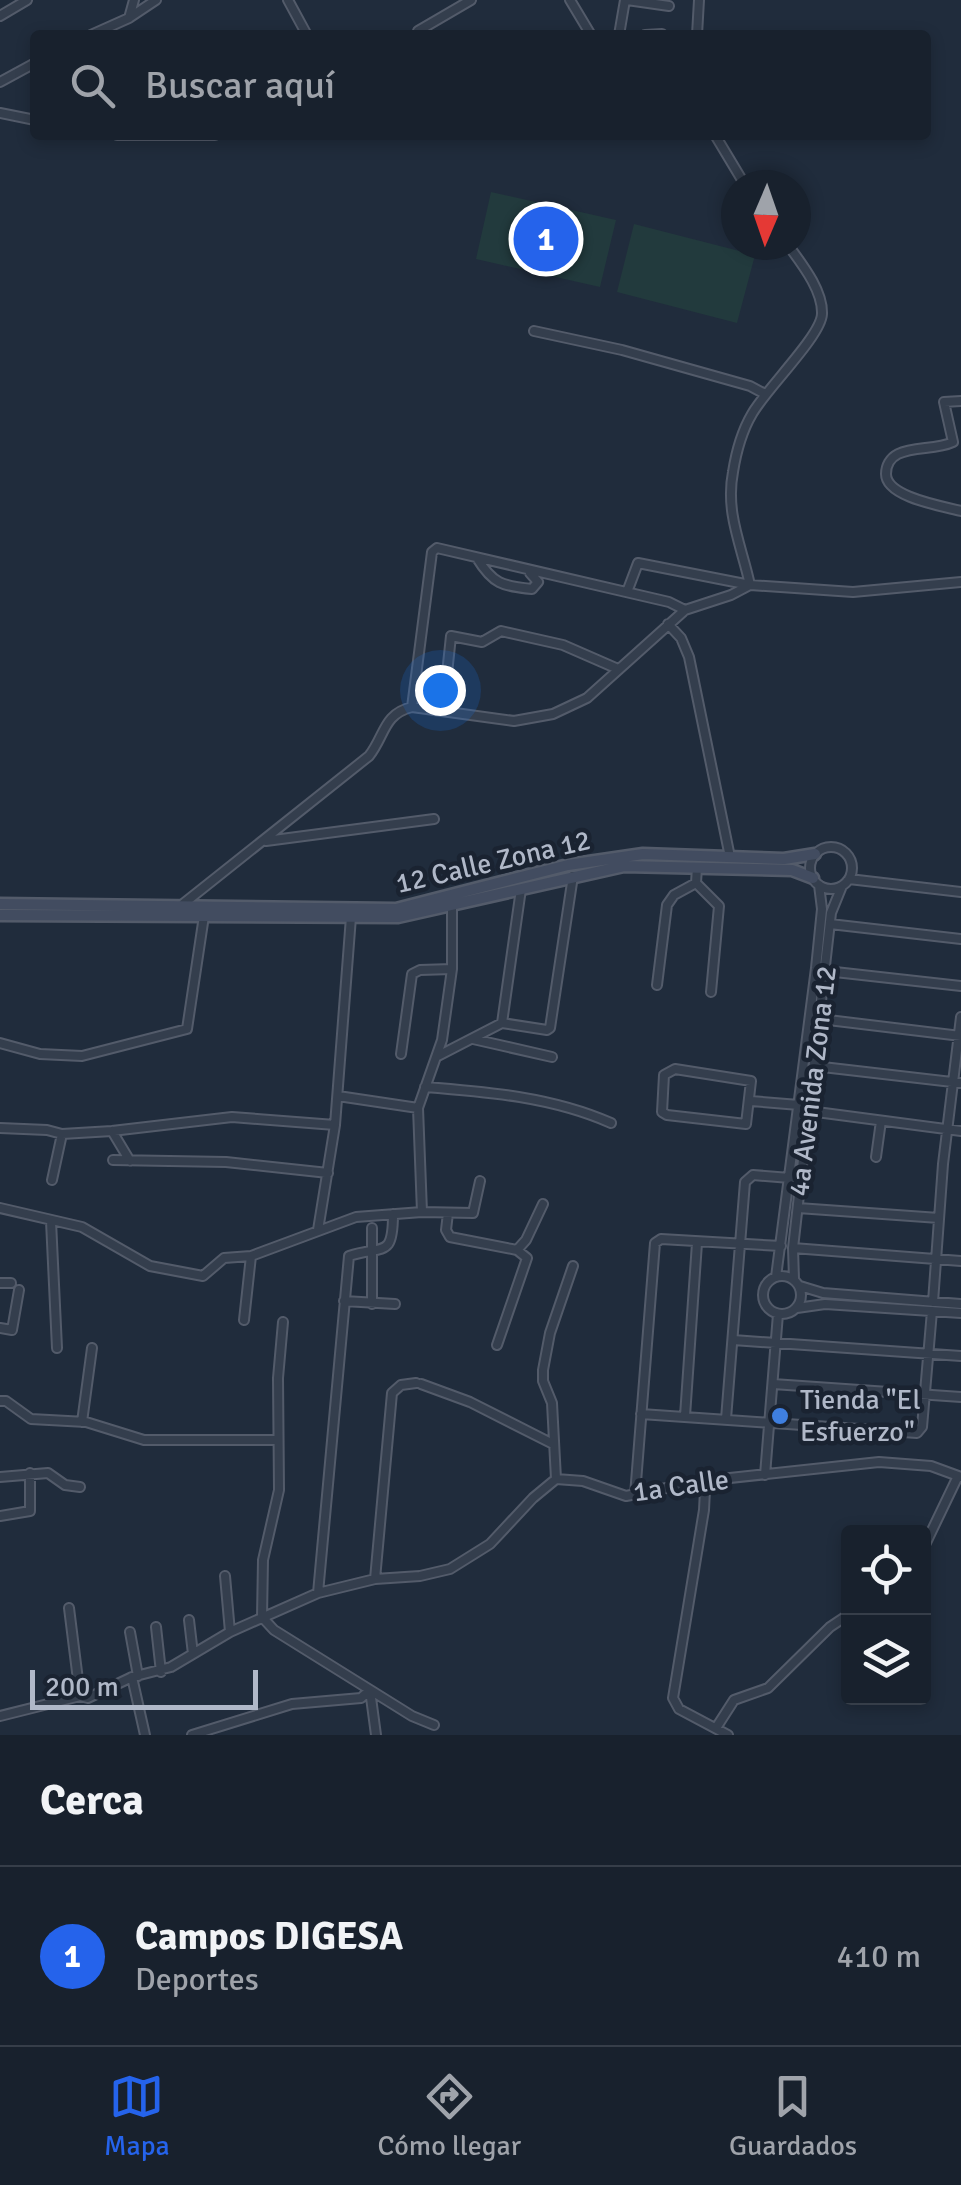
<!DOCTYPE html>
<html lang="es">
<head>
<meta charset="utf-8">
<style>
  :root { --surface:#18212d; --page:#252e39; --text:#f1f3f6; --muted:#9fa3aa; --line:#363e49; --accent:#2563eb }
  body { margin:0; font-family:Signika,sans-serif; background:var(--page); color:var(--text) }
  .controls { position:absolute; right:30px; bottom:30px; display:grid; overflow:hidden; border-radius:10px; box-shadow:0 5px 15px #0003 }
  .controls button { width:90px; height:90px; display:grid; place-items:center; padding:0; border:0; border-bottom:2px solid var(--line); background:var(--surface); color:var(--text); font:50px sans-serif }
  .compass { position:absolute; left:721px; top:170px; width:90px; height:90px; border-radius:50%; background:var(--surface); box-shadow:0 5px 15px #0003; rotate:182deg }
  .scale { position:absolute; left:30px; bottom:25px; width:228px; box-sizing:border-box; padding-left:10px; border:5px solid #b0b8c8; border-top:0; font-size:28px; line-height:35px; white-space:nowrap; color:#b0b8c8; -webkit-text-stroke:8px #1a2331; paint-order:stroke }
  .you { position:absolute; left:440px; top:690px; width:35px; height:35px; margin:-25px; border:8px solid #fff; border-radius:50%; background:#1a73e8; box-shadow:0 0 0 15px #1a73e833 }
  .badge { display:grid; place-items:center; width:65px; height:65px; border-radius:50%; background:var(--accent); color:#fff; font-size:32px; font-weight:700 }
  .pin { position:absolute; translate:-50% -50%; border:5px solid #fff; box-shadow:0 2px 10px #0006 }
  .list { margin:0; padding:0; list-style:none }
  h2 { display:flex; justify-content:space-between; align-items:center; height:130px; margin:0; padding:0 40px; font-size:42px }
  h2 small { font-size:32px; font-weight:400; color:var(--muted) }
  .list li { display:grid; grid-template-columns:65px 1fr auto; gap:30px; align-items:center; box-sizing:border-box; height:180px; padding:0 40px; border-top:2px solid var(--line) }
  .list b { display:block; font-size:38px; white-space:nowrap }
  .list p { margin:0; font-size:32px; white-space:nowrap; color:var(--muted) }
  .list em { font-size:32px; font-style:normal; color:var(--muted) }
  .icon { flex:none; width:55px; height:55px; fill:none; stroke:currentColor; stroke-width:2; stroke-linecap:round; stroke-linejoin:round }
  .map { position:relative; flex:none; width:961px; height:1735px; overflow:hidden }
  .search { position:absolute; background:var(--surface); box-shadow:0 5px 15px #0003; left:30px; right:30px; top:30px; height:110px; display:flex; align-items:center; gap:25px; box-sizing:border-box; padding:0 35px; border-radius:10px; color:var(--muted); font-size:38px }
  .sheet { height:310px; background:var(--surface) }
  nav { display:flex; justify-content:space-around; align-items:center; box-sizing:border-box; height:140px; border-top:2px solid var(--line); background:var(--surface); font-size:28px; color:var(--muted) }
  nav a { display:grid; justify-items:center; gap:5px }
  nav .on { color:var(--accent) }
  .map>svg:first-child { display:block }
</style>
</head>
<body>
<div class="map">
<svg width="961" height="1735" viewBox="0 0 961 1735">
  <rect width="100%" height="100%" fill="#202c3c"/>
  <path fill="#223a3d" d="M491,192L616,220L600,287L476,259Z
    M634,224L755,255L737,323L617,292Z"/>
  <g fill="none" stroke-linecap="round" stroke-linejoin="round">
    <g stroke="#535b6a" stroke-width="12">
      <path id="street" d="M288,0L307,35
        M570,0L591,35
        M627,0L669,6
        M0,16L27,0
        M129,18L134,0
        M418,31L471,0
        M91,35L129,18L156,0
        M619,35L625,0
        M645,35L662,34
        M697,35L699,0
        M0,82L35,63
        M0,113L35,120
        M117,135H215
        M715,135L745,185
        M534,331L622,350L750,386L765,394
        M961,401L944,402L953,442C936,450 914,446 898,454C890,458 886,466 886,474C886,497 942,506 961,511
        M477,558C493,584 502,586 532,589L538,582L530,573
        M750,585C742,547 725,513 733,472C736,453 742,431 752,414C766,389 821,336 822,314C823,290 801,263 788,245
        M627,592L638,563L750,585L853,592L961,582
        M668,624L681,638L689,657L730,857
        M412,707L432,552L437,548L669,602L685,610
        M443,711L451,636L482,642L501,631L563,645L618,669
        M266,841L434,819
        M810 868a21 21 0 1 1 42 0a21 21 0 1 1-42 0Z
        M849,879L961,892
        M696,883L719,906L711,992
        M183,910V904L369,756C385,736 383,714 412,707L514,721L553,714L587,698L685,610L731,595L750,585
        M830,924L961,939
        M826,971L961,986
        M657,985L667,905L674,895L696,883L697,867
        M820,1019L961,1036
        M502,1023L521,889
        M473,1039L552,1057
        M0,1043L40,1054L82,1056L187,1029L204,916
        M401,1054L412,974L420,970L452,969
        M438,1056L502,1023L547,1030L550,1028L573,876
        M814,1066L961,1083
        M675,1069L751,1081L746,1124L667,1115L662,1112L664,1075Z
        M425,1087C489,1092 552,1097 611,1123
        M338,1096L418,1108
        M751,1101L799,1105
        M809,1111L961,1131
        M0,1128L47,1130L62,1134L112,1131L232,1117L335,1125
        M112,1131L130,1161
        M876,1157L881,1121
        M113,1160L226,1162L328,1173
        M52,1180L62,1134
        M0,1208L82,1227L150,1266L203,1276L224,1258L251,1256L356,1217L422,1212L473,1213L480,1181
        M798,1208L939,1218
        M422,1212L418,1108L442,1040L452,969V902
        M448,1213L446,1230L450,1237L517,1250L527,1258L497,1345
        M51,1221L57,1348
        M372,1228V1304
        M318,1230L335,1125L351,917
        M793,1248L961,1261
        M517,1250L526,1240L543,1204
        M763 1295a19 19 0 1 1 38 0a19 19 0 1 1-38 0Z
        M776,1277L816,968L822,909L819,885
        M794,1279L793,1248L831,913L842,886
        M0,1283H11
        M800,1286L823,1293L961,1304
        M344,1301L395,1304
        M933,1302L943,1164L961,1017
        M797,1308L825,1304L961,1313
        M244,1320L251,1256
        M0,1328L12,1330L19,1290
        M733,1340L961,1356
        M421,1384L470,1402L553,1444
        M773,1384L961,1397
        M0,1401H6L31,1419L86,1422L144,1440H277
        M641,1414L917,1433L922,1427L932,1311
        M685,1416L697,1243
        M726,1419L745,1182L753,1175L790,1178
        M82,1422L92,1348
        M765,1475L778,1314
        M0,1477L48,1473L65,1485L80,1487
        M556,1479L552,1403L543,1381V1370L550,1333L573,1266
        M702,1481L705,1490L704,1510L673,1698L679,1709L728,1735
        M635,1495L655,1243L661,1239L781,1246
        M0,1516L30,1511V1473
        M924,1547L958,1476
        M225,1576L230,1632
        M375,1579L392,1393L401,1385L416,1383
        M318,1593L349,1256C383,1245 393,1259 393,1214
        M69,1608L80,1696
        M262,1617L263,1560L279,1490L278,1378L283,1322
        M262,1617L274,1630L412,1716L434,1725
        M189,1620L193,1654
        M156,1627L161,1672
        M130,1632L138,1676
        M132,1677L145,1735
        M0,1716L80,1696L88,1698L132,1677L171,1667L230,1632L318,1593L375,1579L420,1576L450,1569L490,1544L533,1498L556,1479L583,1481L626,1496L702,1481L879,1462L931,1466L961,1477
        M716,1728L734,1700L768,1688L830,1627L848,1615
        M192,1735L292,1704L361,1698L370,1690L376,1735"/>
    </g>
    <g stroke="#535b6a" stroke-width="15">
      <path id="secondary" d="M0,904L396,909L568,865L643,854L784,859L815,854
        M0,915L398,917L624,866L792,870L813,878"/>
    </g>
    <use href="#street" stroke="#343e4d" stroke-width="8"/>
    <use href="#secondary" stroke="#424c60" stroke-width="10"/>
  </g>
  <circle fill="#3f7fe0" stroke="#1a2331" stroke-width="4" cx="780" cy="1416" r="10"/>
  <g text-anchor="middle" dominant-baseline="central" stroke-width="9" stroke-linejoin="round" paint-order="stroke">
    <g font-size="28" fill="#b0b8c8" stroke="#1a2331">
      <text transform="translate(493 862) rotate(-13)">12 Calle Zona 12</text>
      <text transform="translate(813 1081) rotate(-83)">4a Avenida Zona 12</text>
      <text transform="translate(681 1486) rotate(-8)">1a Calle</text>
    </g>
    <g font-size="28" fill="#b0b8c8" stroke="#1a2331" text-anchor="start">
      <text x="800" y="1400">Tienda "El<tspan x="800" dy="32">Esfuerzo"</tspan></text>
    </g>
  </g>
</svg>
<div class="controls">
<button><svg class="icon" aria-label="locate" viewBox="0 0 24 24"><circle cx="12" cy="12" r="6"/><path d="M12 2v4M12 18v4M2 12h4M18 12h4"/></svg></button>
<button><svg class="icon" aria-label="layers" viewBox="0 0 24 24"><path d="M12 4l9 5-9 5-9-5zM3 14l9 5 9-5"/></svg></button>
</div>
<svg class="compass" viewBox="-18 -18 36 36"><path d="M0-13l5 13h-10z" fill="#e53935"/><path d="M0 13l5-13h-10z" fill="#9fa3aa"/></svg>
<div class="scale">200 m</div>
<div class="you"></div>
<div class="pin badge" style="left:546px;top:239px">1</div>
<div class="search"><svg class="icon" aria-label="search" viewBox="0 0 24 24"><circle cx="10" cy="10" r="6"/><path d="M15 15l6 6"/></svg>Buscar aquí</div>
</div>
<section class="sheet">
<h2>Cerca<small></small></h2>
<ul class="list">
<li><span class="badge">1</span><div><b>Campos DIGESA</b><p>Deportes</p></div><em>410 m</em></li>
</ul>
</section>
<nav>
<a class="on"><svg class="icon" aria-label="map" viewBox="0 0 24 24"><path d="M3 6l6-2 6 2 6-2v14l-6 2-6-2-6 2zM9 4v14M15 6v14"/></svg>Mapa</a>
<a><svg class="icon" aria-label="directions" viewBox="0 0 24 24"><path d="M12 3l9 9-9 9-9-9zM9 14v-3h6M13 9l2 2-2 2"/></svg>Cómo llegar</a>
<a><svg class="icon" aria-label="saved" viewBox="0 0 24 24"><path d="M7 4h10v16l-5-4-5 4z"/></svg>Guardados</a>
</nav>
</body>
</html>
